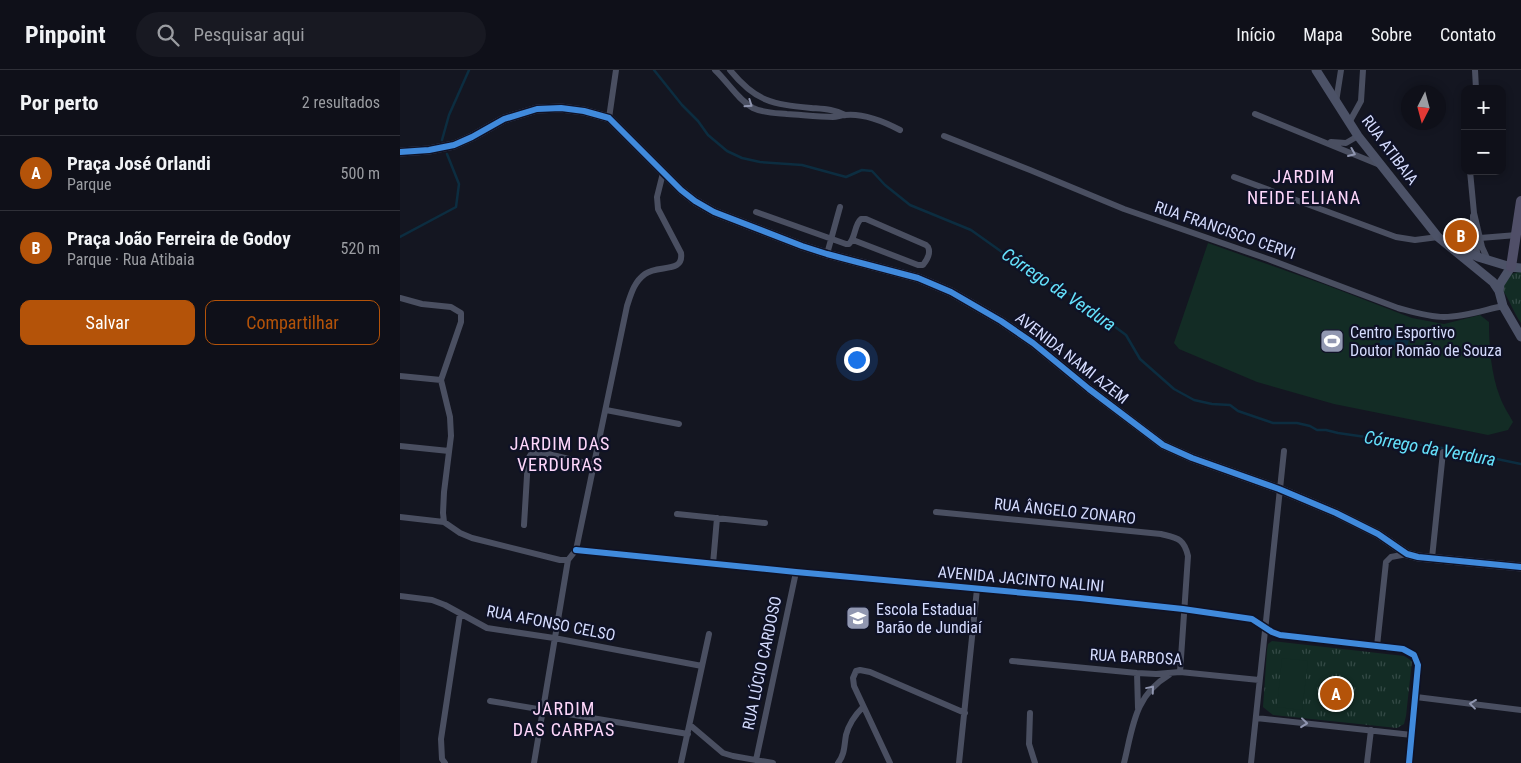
<!DOCTYPE html>
<html lang="pt">
<head>
<meta charset="utf-8">
<style>
  :root { --surface:#0f1019; --page:#181922; --text:#f1f3f6; --muted:#9b9da2; --line:#2f3038; --accent:#b45309 }
  body { margin:0; font-family:"Roboto Condensed",sans-serif; background:var(--page); color:var(--text) }
  .controls { position:absolute; right:15px; top:15px; display:grid; overflow:hidden; border-radius:10px; box-shadow:0 2px 8px #0003 }
  .controls button { width:45px; height:45px; display:grid; place-items:center; padding:0; border:0; border-bottom:1px solid var(--line); background:var(--surface); color:var(--text); font:25px sans-serif }
  .compass { position:absolute; left:1001px; top:15px; width:45px; height:45px; border-radius:50%; background:var(--surface); box-shadow:0 2px 8px #0003; rotate:186deg }
  .you { position:absolute; left:456px; top:289px; width:18px; height:18px; margin:-12px; border:4px solid #fff; border-radius:50%; background:#1a73e8; box-shadow:0 0 0 8px #1a73e833 }
  .badge { display:grid; place-items:center; width:32px; height:32px; border-radius:50%; background:var(--accent); color:#fff; font-size:16px; font-weight:700 }
  .pin { position:absolute; translate:-50% -50%; border:2px solid #fff; box-shadow:0 1px 5px #0006 }
  .list { margin:0; padding:0; list-style:none }
  h2 { display:flex; justify-content:space-between; align-items:center; height:65px; margin:0; padding:0 20px; font-size:21px }
  h2 small { font-size:16px; font-weight:400; color:var(--muted) }
  .list li { display:grid; grid-template-columns:32px 1fr auto; gap:15px; align-items:center; box-sizing:border-box; height:75px; padding:0 20px; border-top:1px solid var(--line) }
  .list b { display:block; font-size:19px; white-space:nowrap }
  .list p { margin:0; font-size:16px; white-space:nowrap; color:var(--muted) }
  .list em { font-size:16px; font-style:normal; color:var(--muted) }
  .actions { display:flex; gap:10px; padding:15px 20px }
  .actions a { flex:1; padding:11px 0; border:1px solid var(--accent); border-radius:10px; text-align:center; font-size:18px; color:var(--accent) }
  .actions .main { background:var(--accent); color:#fff }
  .icon { flex:none; width:28px; height:28px; fill:none; stroke:currentColor; stroke-width:2; stroke-linecap:round; stroke-linejoin:round }
  .map { position:relative; flex:none; width:1121px; height:693px; overflow:hidden }
  header { display:flex; align-items:center; gap:30px; box-sizing:border-box; height:70px; padding:0 25px; background:var(--surface); border-bottom:1px solid var(--line) }
  header strong { font-size:24px }
  nav { display:flex; gap:28px; margin-inline-start:auto; font-size:18px }
  .search { width:350px; height:45px; background:var(--page); display:flex; align-items:center; gap:12px; box-sizing:border-box; padding:0 18px; border-radius:28px; color:var(--muted); font-size:19px }
  main { display:flex }
  aside { flex:1; background:var(--surface) }
  .map>svg:first-child { display:block }
</style>
</head>
<body>
<header>
<strong>Pinpoint</strong>
<div class="search"><svg class="icon" aria-label="search" viewBox="0 0 24 24"><circle cx="10" cy="10" r="6"/><path d="M15 15l6 6"/></svg>Pesquisar aqui</div>
<nav><a>Início</a><a>Mapa</a><a>Sobre</a><a>Contato</a></nav>
</header>
<main>
<aside>
<h2>Por perto<small>2 resultados</small></h2>
<ul class="list">
<li><span class="badge">A</span><div><b>Praça José Orlandi</b><p>Parque</p></div><em>500 m</em></li>
<li><span class="badge">B</span><div><b>Praça João Ferreira de Godoy</b><p>Parque · Rua Atibaia</p></div><em>520 m</em></li>
</ul>
<div class="actions"><a class="main">Salvar</a><a>Compartilhar</a></div>
</aside>
<div class="map">
<svg width="1121" height="693" viewBox="0 0 1121 693">
  <defs>
    <pattern id="park-tufts" width="24" height="20" patternUnits="userSpaceOnUse" patternTransform="scale(1.25)"><rect width="24" height="20" fill="#132c25"/><path d="M3 7l-1-3M5 7V3M7 7l1-3M15 17l-1-3M17 17v-4M19 17l1-3" fill="none" stroke="#344a46"/></pattern>
  </defs>
  <rect width="100%" height="100%" fill="#141621"/>
  <path fill="url(#park-tufts)" d="M1069,157L1070,165L1067,175L1056,171L1050,159Z
    M1121,201V253C1113,242 1110,230 1102,219L1108,205Z
    M872,571L1004,586L1012,591L1006,646L1004,654L997,658L873,645L863,637L867,580L868,574Z"/>
  <path fill="#132c25" d="M808,173L926,215L1012,248L1044,254L1080,245L1089,252C1089,276 1091,304 1100,327C1103,336 1109,344 1113,352L1108,360L1088,365L934,334L857,312L779,279L774,273Z
    M882,588L908,591L902,640L877,637Z"/>
  <path fill="#0c2d40" d="M982,264L1009,268L1007,280L979,275Z"/>
  <g fill="none" stroke-linecap="round" stroke-linejoin="round">
    <path stroke="#0c2d40" stroke-width="2.5" d="M254,0L282,35L298,51L308,65L327,81L342,88L360,92L402,95L446,107L462,100L472,101L485,115L510,135L571,160L609,187L676,228L726,265L740,289L774,319L794,330L812,334L830,335L838,341L873,353H897L910,356L917,360H926L938,363L1049,379L1121,394
      M42,70L49,45L69,0
      M0,167L56,137L59,114L47,84"/>
    <path stroke="#4a4f61" stroke-width="6" d="M315,0C328,12 338,30 353,38C363,43 376,43 387,44C403,45 418,47 433,47C437,47 441,45 445,45C464,43 483,51 500,60
      M330,0C356,32 372,34 411,38C423,39 434,39 445,45
      M1075,0L1076,19
      M936,32L941,0
      M855,44L980,95
      M209,48L216,0
      M950,51L961,31L963,0
      M544,66L630,100L724,139L868,189L998,238C1013,242 1029,247 1044,247C1064,247 1084,240 1103,236
      M931,72L946,73L958,66
      M1070,101L1074,143L1082,177L1088,190
      M834,107L996,167L1015,170L1038,167
      M356,142L446,174H449C456,167 454,155 461,149H466L526,175L528,177C531,183 527,190 523,195H518L453,170
      M1073,146V159L1078,187
      M1080,168L1117,165
      M427,184L440,137
      M0,228L22,234L51,237L61,243V252L41,310L50,347L51,366L44,422L43,443L44,452L60,463L72,468L160,490H168
      M0,306L41,310
      M206,340L279,354
      M0,376L49,381
      M536,442L761,464C777,468 784,468 788,486L780,602
      M277,444L365,453
      M0,447L44,452
      M124,455L128,389L131,384L144,383L194,395
      M176,480L396,502L680,528L783,539L852,549L872,562L880,565L1003,579L1014,585L1018,595L1009,693
      M1032,488L1043,382
      M313,494L317,448
      M0,526L32,530L45,535L87,558L154,568L302,596
      M977,576L986,492L991,487L1007,484
      M612,591L737,603L756,604L780,602L859,610
      M737,603L738,638
      M1016,627L1121,640
      M90,631L288,664
      M630,643L629,674L635,693
      M856,648L1012,665
      M290,655L323,683L333,686L373,693
      M356,690L396,502
      M45,693L42,689L41,669L60,544
      M134,693L168,490L176,480L227,236C231,224 234,212 245,204C258,194 284,204 281,183L258,139L257,127L263,103
      M281,693L309,564
      M438,693C445,684 444,676 446,665C449,653 455,645 463,637
      M490,693L454,616L453,608L456,601L460,600L470,602L565,643
      M559,693L577,519
      M724,693C733,657 734,626 769,605
      M851,693L884,381
      M967,693L971,660"/>
    <path stroke="#4c5267" stroke-width="9" d="M916,0L958,66L1038,167L1093,212L1099,221L1103,236L1121,267
      M0,82L29,80L54,75L72,67L104,49L137,39L161,38L184,41L209,48L281,120L295,131L314,142L402,176L427,184L518,208L551,222L601,251L633,273L689,319L763,375L792,388L879,419L936,443L978,464L1007,484L1018,487L1121,497
      M1054,176L1078,187L1111,197L1121,198
      M1099,221L1100,214L1111,197"/>
    <path stroke="#504f68" stroke-width="10" d="M1111,197L1121,131"/>
    <g stroke="#0f1226" stroke-width="9">
      <path id="cycleway" d="M0,82L29,80L54,75L72,67L104,49L137,39L161,38L184,41L209,48L281,120L295,131L314,142L402,176L427,184L518,208L551,222L601,251L633,273L689,319L763,375L792,388L879,419L936,443L978,464L1007,484L1018,487L1121,497
        M176,480L396,502L680,528L783,539L852,549L872,562L880,565L1003,579L1014,585L1018,595L1009,693"/>
    </g>
    <use href="#cycleway" stroke="#408adc" stroke-width="6"/>
  </g>
  <defs><path id="oneway-chevron" d="M-2-3.5L2.5 0L-2 3.5" fill="none" stroke-width="1.6" stroke-linecap="round" stroke-linejoin="round" transform="scale(1.25)"/></defs>
  <g stroke="#9096b0">
    <use href="#oneway-chevron" transform="translate(349 34) rotate(34)"/>
    <use href="#oneway-chevron" transform="translate(952 83) rotate(23)"/>
    <use href="#oneway-chevron" transform="translate(751 619) rotate(-50)"/>
    <use href="#oneway-chevron" transform="translate(1073 634) rotate(-173)"/>
    <use href="#oneway-chevron" transform="translate(904 653) rotate(6)"/>
  </g>
  <defs>
    <g id="stadium-square" transform="scale(1.25)"><rect x="-9" y="-9" width="18" height="18" rx="4" fill="#9197b1" stroke="#0f1226"/><path d="M0-5a6.5 5 0 1 0 0 10a6.5 5 0 1 0 0-10ZM-3.5-1.8h7v3.6h-7Z" fill="#fff"/></g>
    <g id="school-square" transform="scale(1.25)"><rect x="-9" y="-9" width="18" height="18" rx="4" fill="#9197b1" stroke="#0f1226"/><path d="M0-5L7-2L0 1L-7-2ZM-4 1L0 2.5L4 1V4Q0 6-4 4Z" fill="#fff"/></g>
  </defs>
  <g fill-rule="evenodd">
    <use href="#stadium-square" x="932" y="271"/>
    <use href="#school-square" x="458" y="548"/>
  </g>
  <g text-anchor="middle" dominant-baseline="central" stroke-width="4.5" stroke-linejoin="round" paint-order="stroke">
    <g font-size="16" fill="#d5dcfe" stroke="#0f1226">
      <text transform="translate(990 80) rotate(53)">RUA ATIBAIA</text>
      <text transform="translate(825 160) rotate(19)">RUA FRANCISCO CERVI</text>
      <text transform="translate(672 288) rotate(38)">AVENIDA NAMI AZEM</text>
      <text transform="translate(665 441) rotate(6)">RUA ÂNGELO ZONARO</text>
      <text transform="translate(621 509) rotate(5)">AVENIDA JACINTO NALINI</text>
      <text transform="translate(151 553) rotate(11)">RUA AFONSO CELSO</text>
      <text transform="translate(736 587) rotate(3)">RUA BARBOSA</text>
      <text transform="translate(362 593) rotate(-78)">RUA LÚCIO CARDOSO</text>
    </g>
    <g font-size="16" fill="#d5dcfe" stroke="#0f1226" text-anchor="start">
      <text x="950" y="262">Centro Esportivo<tspan x="950" dy="18">Doutor Romão de Souza</tspan></text>
      <text x="476" y="539">Escola Estadual<tspan x="476" dy="18">Barão de Jundiaí</tspan></text>
    </g>
    <g font-size="18" letter-spacing="1" fill="#fed7fb" stroke="#0f1226">
      <text x="904" y="106">JARDIM<tspan x="904" dy="21">NEIDE ELIANA</tspan></text>
      <text x="160" y="373">JARDIM DAS<tspan x="160" dy="21">VERDURAS</tspan></text>
      <text x="164" y="638">JARDIM<tspan x="164" dy="21">DAS CARPAS</tspan></text>
    </g>
    <g font-size="18" font-style="italic" fill="#65e2fc" stroke="#0f1226">
      <text transform="translate(659 219) rotate(34)">Córrego da Verdura</text>
      <text transform="translate(1030 378) rotate(10)">Córrego da Verdura</text>
    </g>
  </g>
</svg>
<div class="controls">
<button>+</button>
<button>−</button>
</div>
<svg class="compass" viewBox="-18 -18 36 36"><path d="M0-13l5 13h-10z" fill="#e53935"/><path d="M0 13l5-13h-10z" fill="#9b9da2"/></svg>
<div class="you"></div>
<div class="pin badge" style="left:936px;top:624px">A</div>
<div class="pin badge" style="left:1061px;top:166px">B</div>
</div>
</main>
</body>
</html>
